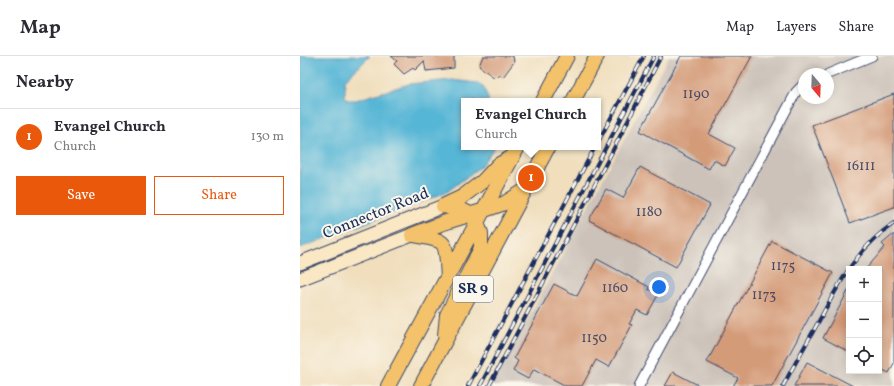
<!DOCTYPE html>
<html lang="en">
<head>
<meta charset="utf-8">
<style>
  :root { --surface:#fff; --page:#f2f2f3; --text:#2b2b33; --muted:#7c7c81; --line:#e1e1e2; --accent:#ea580c }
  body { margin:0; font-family:Vollkorn,serif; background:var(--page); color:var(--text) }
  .controls { position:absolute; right:12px; bottom:12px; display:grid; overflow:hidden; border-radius:0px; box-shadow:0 2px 10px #0003 }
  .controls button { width:36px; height:36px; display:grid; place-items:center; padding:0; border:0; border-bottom:1px solid var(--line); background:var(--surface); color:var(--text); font:20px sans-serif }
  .compass { position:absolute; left:498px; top:12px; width:36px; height:36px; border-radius:50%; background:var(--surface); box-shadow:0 2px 10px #0003; rotate:161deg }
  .you { position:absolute; left:359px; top:231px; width:14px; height:14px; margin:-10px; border:3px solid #fff; border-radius:50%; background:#1a73e8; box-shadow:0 0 0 6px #1a73e833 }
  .badge { display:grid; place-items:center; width:26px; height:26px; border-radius:50%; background:var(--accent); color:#fff; font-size:13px; font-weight:700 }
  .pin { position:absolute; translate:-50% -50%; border:2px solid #fff; box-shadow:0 1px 4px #0006 }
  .popup { position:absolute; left:161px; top:42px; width:140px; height:52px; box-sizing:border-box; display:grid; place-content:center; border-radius:0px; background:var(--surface); filter:drop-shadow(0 1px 3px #0005); font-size:13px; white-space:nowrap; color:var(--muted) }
  .popup b { font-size:15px; color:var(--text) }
  .popup::after { content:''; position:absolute; left:50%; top:100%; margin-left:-8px; border:8px solid transparent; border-top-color:var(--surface) }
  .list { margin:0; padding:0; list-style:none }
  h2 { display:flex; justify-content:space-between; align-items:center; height:52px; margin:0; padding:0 16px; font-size:17px }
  h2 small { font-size:13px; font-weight:400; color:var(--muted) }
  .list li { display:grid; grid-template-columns:26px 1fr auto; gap:12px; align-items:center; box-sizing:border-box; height:56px; padding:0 16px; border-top:1px solid var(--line) }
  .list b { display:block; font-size:15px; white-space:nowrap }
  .list p { margin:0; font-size:13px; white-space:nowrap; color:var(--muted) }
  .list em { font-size:13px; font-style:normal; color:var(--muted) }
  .actions { display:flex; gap:8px; padding:12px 16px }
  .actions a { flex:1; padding:9px 0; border:1px solid var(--accent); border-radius:0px; text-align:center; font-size:14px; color:var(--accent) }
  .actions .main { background:var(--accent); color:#fff }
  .icon { flex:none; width:22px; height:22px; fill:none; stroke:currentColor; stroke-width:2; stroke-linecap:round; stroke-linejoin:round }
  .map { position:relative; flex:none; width:594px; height:330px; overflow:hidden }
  header { display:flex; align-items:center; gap:24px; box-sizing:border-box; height:56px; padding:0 20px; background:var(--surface); border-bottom:1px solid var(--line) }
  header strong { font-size:19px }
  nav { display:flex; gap:22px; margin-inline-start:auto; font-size:14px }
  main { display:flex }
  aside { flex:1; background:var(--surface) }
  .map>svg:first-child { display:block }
</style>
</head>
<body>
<header>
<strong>Map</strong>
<nav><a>Map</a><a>Layers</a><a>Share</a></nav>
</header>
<main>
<aside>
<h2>Nearby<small></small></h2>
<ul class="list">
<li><span class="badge">1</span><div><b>Evangel Church</b><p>Church</p></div><em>130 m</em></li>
</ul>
<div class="actions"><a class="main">Save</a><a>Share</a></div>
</aside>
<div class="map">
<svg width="594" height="330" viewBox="0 0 594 330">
  <rect width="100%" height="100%" fill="#fbf7ec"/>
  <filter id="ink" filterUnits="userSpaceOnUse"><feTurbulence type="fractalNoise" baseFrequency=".025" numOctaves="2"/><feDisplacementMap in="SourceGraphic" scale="8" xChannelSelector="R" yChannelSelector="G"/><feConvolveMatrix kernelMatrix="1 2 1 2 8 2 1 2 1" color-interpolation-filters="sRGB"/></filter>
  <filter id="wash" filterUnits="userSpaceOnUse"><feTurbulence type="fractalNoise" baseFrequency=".012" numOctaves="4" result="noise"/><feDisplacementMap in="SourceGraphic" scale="16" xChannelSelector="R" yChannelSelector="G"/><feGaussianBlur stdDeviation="0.9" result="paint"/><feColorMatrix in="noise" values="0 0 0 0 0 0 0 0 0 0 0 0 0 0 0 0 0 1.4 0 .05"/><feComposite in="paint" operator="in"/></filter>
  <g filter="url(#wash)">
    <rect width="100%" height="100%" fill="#f0debc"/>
    <path fill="#ccc2b9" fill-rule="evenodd" d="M369,0H594V330H192ZM504,18H528V42H504ZM549,213H579V315H549Z"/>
    <path fill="#57b6d6" stroke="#39729a" d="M0,0H70L45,24V40L47,44H56L109,28L152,24L177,27L183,30L189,45H164V91H194V92L181,110L147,136L0,192Z"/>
    <g id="blocks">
      <path fill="#d49b79" d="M91,0H154V12L126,15L124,5L115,14L113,12L104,18L94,8L97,5Z
        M183,0H213L214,6L203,21L199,18L195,22L179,10Z
        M381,0H452L409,78L435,92L425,110L414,104L409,113L340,75Z
        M594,38V151L550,167L512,69Z
        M340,111L410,149L376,211L289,164L306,133L323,142Z
        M594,178V307L589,317L579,312V213H566L585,191L582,188Z
        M472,185L533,217L472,330H433L438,322L407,306Z
        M297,203L349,231L348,233L358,239L347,259L337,254L329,268L332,269L309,311L296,304L282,330H266L234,313L228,323L213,315L218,305L214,302L254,228L277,240Z
        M549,233V296L523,282Z
        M507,306L553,330H494Z
        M373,316L400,330H365Z"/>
    </g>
  </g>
  <g filter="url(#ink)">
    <use href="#blocks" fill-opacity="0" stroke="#3b496c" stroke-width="1"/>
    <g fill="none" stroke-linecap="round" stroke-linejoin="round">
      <g stroke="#3b496c" stroke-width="11">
        <path id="street" d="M528,18L572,0
          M339,330L496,36L504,28"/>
      </g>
      <g stroke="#3b496c" stroke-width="15">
        <path id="secondary" d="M0,207L143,150
          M0,223L112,179"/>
      </g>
      <g stroke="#3b496c" stroke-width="16">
        <path id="primary" d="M243,45L267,0
          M273,45L297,0
          M143,150L160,153L170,158L177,167L181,177V192L147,259L145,279
          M143,150L162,141L183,125L198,109L212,101
          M112,179L143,167L185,154L205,147L224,135
          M113,179C150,185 145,184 148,221
          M88,330L218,91
          M121,330L248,91"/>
      </g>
      <use href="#street" stroke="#fff" stroke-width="9"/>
      <use href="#secondary" stroke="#fae7c3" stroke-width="13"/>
      <use href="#primary" stroke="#f3c26a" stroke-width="14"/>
      <g stroke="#1b2f5e" stroke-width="4">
        <path id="rail" d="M298,86L344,0
          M168,330L295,91
          M180,330L354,0
          M189,330L313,94L361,0
          M483,330C495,307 508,285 520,263C541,224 557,193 594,167"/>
      </g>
      <use href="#rail" stroke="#fbf7ec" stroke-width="2.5" stroke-dasharray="8" stroke-linecap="butt"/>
    </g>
  </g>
  <g text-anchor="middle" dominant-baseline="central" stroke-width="4" stroke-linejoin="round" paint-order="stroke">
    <g font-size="14" fill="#494a65">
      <text x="396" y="38">1190</text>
      <text x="561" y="110">16111</text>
      <text x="349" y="156">1180</text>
      <text x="483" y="210">1175</text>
      <text x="315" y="232">1160</text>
      <text x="464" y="239">1173</text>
      <text x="294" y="282">1150</text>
    </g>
    <rect fill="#fbf7ec" stroke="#5e6b89" stroke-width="1" x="153" y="220" width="40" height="26" rx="3"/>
    <g font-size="15" font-weight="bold" fill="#1b2f5e">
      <text x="173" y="233">SR 9</text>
    </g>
    <g font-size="16" fill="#1b2f5e" stroke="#fbf7ec">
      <text transform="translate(76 158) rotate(-22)">Connector Road</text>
    </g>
  </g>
</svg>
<div class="controls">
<button>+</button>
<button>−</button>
<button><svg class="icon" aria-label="locate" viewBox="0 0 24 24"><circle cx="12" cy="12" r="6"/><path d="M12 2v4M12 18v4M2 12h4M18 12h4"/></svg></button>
</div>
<svg class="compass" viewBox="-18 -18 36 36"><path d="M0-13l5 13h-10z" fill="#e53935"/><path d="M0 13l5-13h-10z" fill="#7c7c81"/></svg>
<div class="you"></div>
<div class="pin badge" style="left:231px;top:122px">1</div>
<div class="popup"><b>Evangel Church</b>Church</div>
</div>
</main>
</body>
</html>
